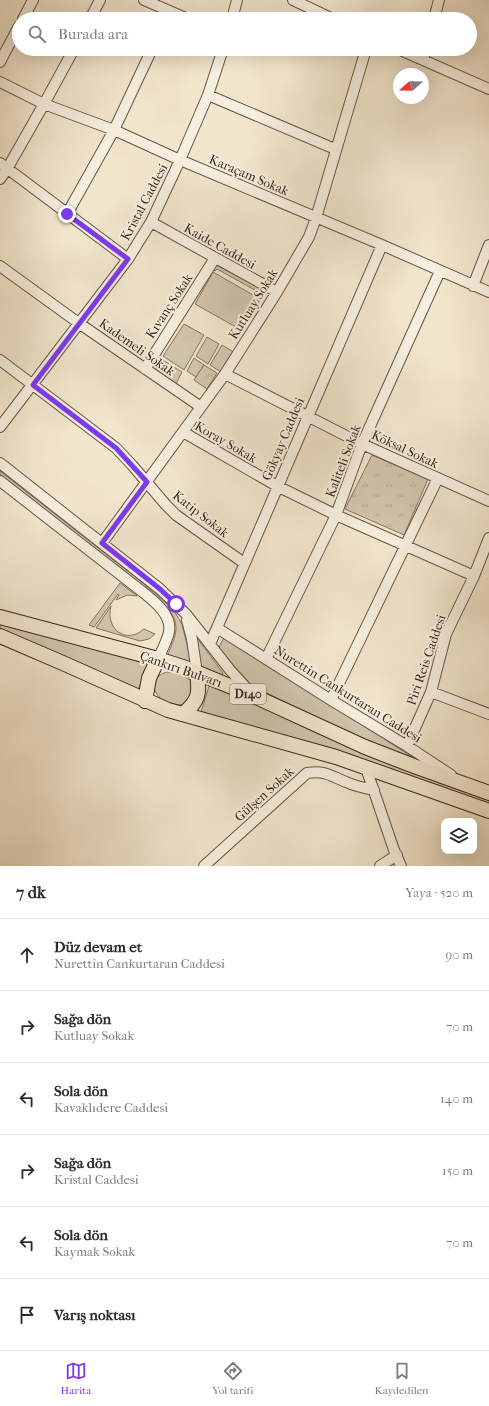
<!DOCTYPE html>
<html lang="tr">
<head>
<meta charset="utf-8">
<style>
  :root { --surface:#fff; --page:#f7f7f7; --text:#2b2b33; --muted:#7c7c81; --line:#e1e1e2; --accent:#7c3aed }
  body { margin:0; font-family:"IM FELL French Canon",serif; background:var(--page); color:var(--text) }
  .controls { position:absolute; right:12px; bottom:12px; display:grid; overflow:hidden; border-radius:8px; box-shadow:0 4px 16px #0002 }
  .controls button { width:36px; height:36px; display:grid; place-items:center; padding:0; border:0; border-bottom:1px solid var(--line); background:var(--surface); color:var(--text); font:20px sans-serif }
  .compass { position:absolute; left:393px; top:68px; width:36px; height:36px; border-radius:50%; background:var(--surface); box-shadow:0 4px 16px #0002; rotate:250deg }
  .stop { position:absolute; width:12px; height:12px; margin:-9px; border:3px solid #7c3aed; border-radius:50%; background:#fff }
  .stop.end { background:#7c3aed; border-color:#fff; box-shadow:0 1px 4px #0008 }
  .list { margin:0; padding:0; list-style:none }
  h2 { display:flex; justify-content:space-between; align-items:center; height:52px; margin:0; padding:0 16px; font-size:17px }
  h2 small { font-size:13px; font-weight:400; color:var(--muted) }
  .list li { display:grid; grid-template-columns:26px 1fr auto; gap:12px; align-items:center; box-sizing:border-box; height:72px; padding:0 16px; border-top:1px solid var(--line) }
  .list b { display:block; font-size:15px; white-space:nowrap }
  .list p { margin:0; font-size:13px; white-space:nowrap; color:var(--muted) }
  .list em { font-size:13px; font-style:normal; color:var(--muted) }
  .icon { flex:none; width:22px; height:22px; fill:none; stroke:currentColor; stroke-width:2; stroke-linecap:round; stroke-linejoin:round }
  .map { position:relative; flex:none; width:489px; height:866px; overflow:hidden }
  .search { position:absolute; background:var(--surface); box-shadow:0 4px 16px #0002; left:12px; right:12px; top:12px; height:44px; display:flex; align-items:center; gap:10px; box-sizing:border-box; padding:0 14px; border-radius:22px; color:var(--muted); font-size:15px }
  .sheet { height:484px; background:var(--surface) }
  nav { display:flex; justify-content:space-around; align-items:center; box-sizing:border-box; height:56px; border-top:1px solid var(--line); background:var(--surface); font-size:11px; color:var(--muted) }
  nav a { display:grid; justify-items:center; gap:2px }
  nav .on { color:var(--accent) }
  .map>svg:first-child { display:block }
</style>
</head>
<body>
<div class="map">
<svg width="489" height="866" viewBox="0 0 489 866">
  <defs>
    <pattern id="park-tufts" width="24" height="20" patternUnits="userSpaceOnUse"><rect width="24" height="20" fill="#d1c5ad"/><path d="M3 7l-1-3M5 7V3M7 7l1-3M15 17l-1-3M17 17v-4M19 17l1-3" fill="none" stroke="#b4a994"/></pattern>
  </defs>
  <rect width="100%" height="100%" fill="#f1e5cc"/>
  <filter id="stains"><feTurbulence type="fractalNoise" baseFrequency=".005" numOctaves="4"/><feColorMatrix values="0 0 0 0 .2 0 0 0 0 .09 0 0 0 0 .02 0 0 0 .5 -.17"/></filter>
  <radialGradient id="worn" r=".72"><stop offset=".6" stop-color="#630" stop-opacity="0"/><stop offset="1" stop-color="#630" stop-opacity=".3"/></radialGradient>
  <path fill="#d1c5ad" stroke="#847662" d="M216,265L262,289L264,295L217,269L215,271L212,269Z
    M213,272L260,299L243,331L195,304Z
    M184,324L204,335L184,370L163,356Z
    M207,337L219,344L208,364L196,356Z
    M222,345L235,353L221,372L210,365Z
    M194,358L204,365L196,377L187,371Z
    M161,359L182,372L176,384L155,370Z
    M0,471L144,584L173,609L182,624L192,665L167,657C176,633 183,625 164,604L0,474Z
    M120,583L137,596L127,595L116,600L119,595L118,594L94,627L89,625Z
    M111,606C105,629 126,645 144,629L155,634L149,639L140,641L96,628Z
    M0,623L149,662L137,692L0,631Z
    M225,636L420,762L366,741L252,686L219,649L220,645Z
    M197,638L223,673L222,675L201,667Z
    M167,672C177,672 186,676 193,683L194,692C191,695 188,702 184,704C181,705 177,705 174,704C154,702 145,678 167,672Z
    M210,683C266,709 322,737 380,760C416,775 452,787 489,800V806L200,715Z"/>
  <path fill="url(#park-tufts)" stroke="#847662" d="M204,365L217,373L207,389L194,380Z
    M372,455L428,479L404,535L345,509Z"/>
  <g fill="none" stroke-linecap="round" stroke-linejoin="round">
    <g stroke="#655644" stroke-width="12">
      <path id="minor" d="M144,0L188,19
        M293,0L333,19
        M23,19L33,0
        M90,19L100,0
        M232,19L237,0
        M434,19L439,0
        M398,49L489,89
        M423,60L426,49
        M0,62L19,26
        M0,82L44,104L114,130L180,160L382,245L489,292
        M208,95L335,149
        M0,163L128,259
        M0,179L7,169L44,104L74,49
        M67,214L114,130L152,49
        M151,222L277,292
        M0,266L80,324L201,407
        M473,286L489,245
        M0,360L116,448L132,465L166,505L176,515L244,563
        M145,369L215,258
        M225,374L362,444L489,501
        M0,427L128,259L151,222L180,160L208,95L223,49
        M183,432L277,486L336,515L474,576
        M0,463L160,589L186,614L230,670L251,693
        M0,481L144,593C155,602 172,615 169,632C167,641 162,650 158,659
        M102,543L225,374L277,292L309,237L316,218L366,49
        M187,620L192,639L197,673
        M217,628L331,700L407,746L451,775
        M210,644L382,245
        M266,659L336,515L362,444L440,271
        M431,692L489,714
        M331,700L438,478
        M407,746L431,692L446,634L474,576L489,538
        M366,768L394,850L401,866
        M204,866L307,773C325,770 331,776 346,782C355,786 364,788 374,790
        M380,866L397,855"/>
    </g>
    <g stroke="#362717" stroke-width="16">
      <path id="highway" d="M0,617L158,659L186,668L254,696L365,747L414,766L489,793
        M0,636L65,664L168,710L336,757L489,811
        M145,701L149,678L158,659
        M183,714C199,701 200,693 197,673"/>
    </g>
    <use href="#minor" stroke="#f6eede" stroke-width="10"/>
    <use href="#highway" stroke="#f1e5cc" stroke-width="14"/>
  </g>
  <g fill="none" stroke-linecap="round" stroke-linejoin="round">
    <path stroke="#7c3aed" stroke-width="5" d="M67,214L128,259L33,385L116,448L147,482L102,543L160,589L176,604"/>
  </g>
  <g text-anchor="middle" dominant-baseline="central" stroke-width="4" stroke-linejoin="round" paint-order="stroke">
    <rect fill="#f6eede" stroke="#706353" stroke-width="1" x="230" y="684" width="36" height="20" rx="3"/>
    <g font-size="12" font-weight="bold" fill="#362717">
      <text x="248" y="694">D140</text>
    </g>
    <g font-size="13" fill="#362717" stroke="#f6eede">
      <text transform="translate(249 175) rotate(23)">Karaçam Sokak</text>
      <text transform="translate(144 202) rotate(-62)">Kristal Caddesi</text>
      <text transform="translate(220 246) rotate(29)">Kaide Caddesi</text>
      <text transform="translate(253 304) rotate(-58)">Kutluay Sokak</text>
      <text transform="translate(169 306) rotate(-57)">Kıvanç Sokak</text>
      <text transform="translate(137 347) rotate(35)">Kademeli Sokak</text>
      <text transform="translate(283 439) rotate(-67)">Gökyay Caddesi</text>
      <text transform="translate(226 442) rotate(30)">Koray Sokak</text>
      <text transform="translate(405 449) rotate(25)">Köksal Sokak</text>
      <text transform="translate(343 461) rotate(-69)">Kaliteli Sokak</text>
      <text transform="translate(201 514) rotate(38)">Katip Sokak</text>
      <text transform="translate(426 660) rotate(-71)">Piri Reis Caddesi</text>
      <text transform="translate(181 669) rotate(19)">Çankırı Bulvarı</text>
      <text transform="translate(348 694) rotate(32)">Nurettin Cankurtaran Caddesi</text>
      <text transform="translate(264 794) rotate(-42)">Gülşen Sokak</text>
    </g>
  </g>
  <rect width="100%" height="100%" filter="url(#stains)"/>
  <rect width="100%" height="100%" fill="url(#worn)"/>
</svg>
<div class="controls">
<button><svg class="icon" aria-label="layers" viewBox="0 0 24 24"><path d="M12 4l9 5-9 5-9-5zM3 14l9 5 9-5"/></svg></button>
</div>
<svg class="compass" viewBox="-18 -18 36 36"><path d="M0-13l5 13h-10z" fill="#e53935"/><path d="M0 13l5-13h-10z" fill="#7c7c81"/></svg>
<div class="stop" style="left:176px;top:604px"></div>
<div class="stop end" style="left:67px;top:214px"></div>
<div class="search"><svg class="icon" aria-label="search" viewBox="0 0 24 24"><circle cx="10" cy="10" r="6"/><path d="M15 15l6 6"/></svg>Burada ara</div>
</div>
<section class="sheet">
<h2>7 dk<small>Yaya · 520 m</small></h2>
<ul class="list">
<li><svg class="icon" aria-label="ahead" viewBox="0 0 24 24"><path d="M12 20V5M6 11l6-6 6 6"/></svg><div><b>Düz devam et</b><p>Nurettin Cankurtaran Caddesi</p></div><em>90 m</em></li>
<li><svg class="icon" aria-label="right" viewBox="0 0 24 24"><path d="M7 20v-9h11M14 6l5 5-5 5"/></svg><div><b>Sağa dön</b><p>Kutluay Sokak</p></div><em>70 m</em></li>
<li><svg class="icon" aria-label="left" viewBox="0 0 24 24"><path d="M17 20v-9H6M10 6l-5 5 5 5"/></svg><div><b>Sola dön</b><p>Kavaklıdere Caddesi</p></div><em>140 m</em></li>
<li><svg class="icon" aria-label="right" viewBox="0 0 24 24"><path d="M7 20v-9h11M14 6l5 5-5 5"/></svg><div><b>Sağa dön</b><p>Kristal Caddesi</p></div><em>150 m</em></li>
<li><svg class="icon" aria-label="left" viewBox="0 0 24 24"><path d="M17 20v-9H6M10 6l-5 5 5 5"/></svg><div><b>Sola dön</b><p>Kaymak Sokak</p></div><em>70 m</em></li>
<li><svg class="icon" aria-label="arrive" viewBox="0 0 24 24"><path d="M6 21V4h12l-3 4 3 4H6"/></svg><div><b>Varış noktası</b></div></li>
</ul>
</section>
<nav>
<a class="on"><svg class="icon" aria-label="map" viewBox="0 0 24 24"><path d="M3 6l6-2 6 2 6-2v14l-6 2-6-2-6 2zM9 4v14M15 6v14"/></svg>Harita</a>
<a><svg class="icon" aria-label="directions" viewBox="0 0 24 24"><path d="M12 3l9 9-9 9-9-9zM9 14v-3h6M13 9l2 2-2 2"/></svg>Yol tarifi</a>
<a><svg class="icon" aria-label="saved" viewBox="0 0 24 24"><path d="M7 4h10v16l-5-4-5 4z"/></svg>Kaydedilen</a>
</nav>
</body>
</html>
